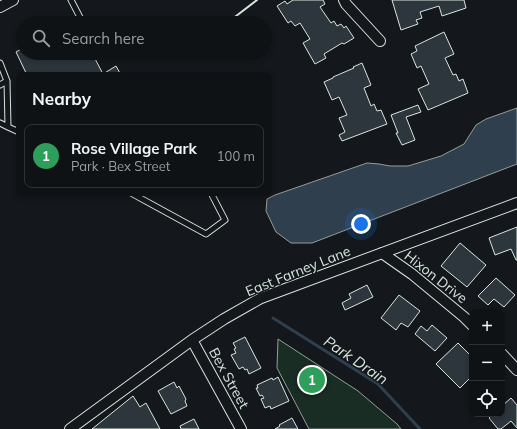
<!DOCTYPE html>
<html lang="en">
<head>
<meta charset="utf-8">
<style>
  :root { --surface:#0f1215; --page:#181b1e; --text:#f1f3f6; --muted:#9b9ea0; --line:#2f3234; --accent:#0f766e }
  body { margin:0; font-family:Mulish,sans-serif; background:var(--page); color:var(--text) }
  .controls { position:absolute; right:12px; bottom:12px; display:grid; overflow:hidden; border-radius:8px; box-shadow:0 2px 6px #0003 }
  .controls button { width:36px; height:36px; display:grid; place-items:center; padding:0; border:0; border-bottom:1px solid var(--line); background:var(--surface); color:var(--text); font:20px sans-serif }
  .you { position:absolute; left:361px; top:224px; width:14px; height:14px; margin:-10px; border:3px solid #fff; border-radius:50%; background:#1a73e8; box-shadow:0 0 0 6px #1a73e833 }
  .badge { display:grid; place-items:center; width:26px; height:26px; border-radius:50%; background:var(--accent); color:#fff; font-size:13px; font-weight:700 }
  .pin { position:absolute; translate:-50% -50%; border:2px solid #fff; box-shadow:0 1px 4px #0006 }
  .list { margin:0; padding:0; list-style:none }
  h2 { display:flex; justify-content:space-between; align-items:center; height:52px; margin:0; padding:0 16px; font-size:17px }
  h2 small { font-size:13px; font-weight:400; color:var(--muted) }
  .list li { display:grid; grid-template-columns:26px 1fr auto; gap:12px; align-items:center; box-sizing:border-box; height:64px; margin:0 8px 8px; padding:0 8px; border:1px solid var(--line); border-radius:8px }
  .list b { display:block; font-size:15px; white-space:nowrap }
  .list p { margin:0; font-size:13px; white-space:nowrap; color:var(--muted) }
  .list em { font-size:13px; font-style:normal; color:var(--muted) }
  .icon { flex:none; width:22px; height:22px; fill:none; stroke:currentColor; stroke-width:2; stroke-linecap:round; stroke-linejoin:round }
  .map { position:relative; flex:none; width:517px; height:429px; overflow:hidden }
  .search { position:absolute; background:var(--surface); box-shadow:0 2px 6px #0003; left:16px; top:16px; width:256px; height:44px; display:flex; align-items:center; gap:10px; box-sizing:border-box; padding:0 14px; border-radius:22px; color:var(--muted); font-size:15px }
  .panel { position:absolute; background:var(--surface); box-shadow:0 2px 6px #0003; left:16px; top:72px; width:256px; height:124px; border-radius:8px }
  .map>svg:first-child { display:block }
</style>
</head>
<body>
<div class="map">
<svg width="517" height="429" viewBox="0 0 517 429">
  <rect width="100%" height="100%" fill="#14181c"/>
  <path fill="#1a2d24" stroke="#939e99" d="M278,339L358,391L397,424L401,429H309L277,368Z"/>
  <path fill="#2f3f4d" stroke="#939e99" d="M517,108V164L312,243H291L276,232L266,211L267,199L275,195L367,163L379,164L390,166H408L441,156L464,144L476,125L486,119Z"/>
  <g fill="none" stroke-linecap="round" stroke-linejoin="round">
    <path stroke="#2f3f4d" stroke-width="3" d="M273,318L378,384L420,429"/>
  </g>
  <path fill="#2c363c" stroke="#d8e6dc" d="M293,0H323L325,4L320,7L331,23L334,21L337,26L341,24L344,28L346,26L354,38L344,44L342,43L324,54L326,58L315,64L303,43L310,39L300,23L295,26L291,21L288,23L277,6L285,1L287,4Z
    M392,0H464L466,8L442,16L439,6L420,12L422,18L416,20L418,24L401,30Z
    M444,32L454,54L445,58L453,75L456,74L459,81L463,79L468,93L428,110L418,89L429,84L421,66L417,68L411,54L417,51L415,46Z
    M23,48V53H92L103,74L116,66L121,75H27L16,52Z
    M362,63L371,85L364,88L371,106L374,104L377,111L381,110L387,124L342,141L339,135L345,132L339,118L347,115L339,97L332,100L324,82L333,78V77L354,68L353,67Z
    M418,105L421,112L406,117L415,140L402,145L396,133H398L391,115Z
    M517,227V260H516L511,249L495,255L489,238Z
    M460,243L486,265L467,287L441,266Z
    M496,278L515,295L504,307L494,299L488,305L478,296Z
    M367,285L373,297L345,310L342,303L351,298L349,294Z
    M399,295L420,311L408,327L401,323L396,330L381,318Z
    M432,325L447,338L435,351L415,334L421,326L427,331Z
    M245,337L261,368L249,374L247,369L245,370L243,367L239,369L231,355L236,353L234,349L236,348L233,343Z
    M458,343L472,357V376L460,388L436,364Z
    M278,377L289,401L271,409L270,406L265,408L261,399L264,398L262,395L260,396L256,388H258L257,385L272,378L273,380Z
    M174,382L177,388L179,386L186,399L185,401L187,406L171,414L158,391Z
    M133,396L140,407L146,403L160,429H92Z
    M511,398L517,405V428L511,421L501,429H498L489,418L493,414H502V406Z
    M292,418L298,429H275L280,426L279,425Z
    M194,419L199,429H181L180,426Z"/>
  <g fill="none" stroke-linecap="round" stroke-linejoin="round">
    <g stroke="#d8e6dc" stroke-width="7">
      <path id="lane" d="M71,0L83,23
        M98,53L99,55
        M0,63L7,81L8,127L19,132
        M0,85L7,81
        M0,123L8,127
        M131,193L206,234L225,220L211,193"/>
    </g>
    <g stroke="#d8e6dc" stroke-width="12">
      <path id="street" d="M344,0L346,4L380,41
        M0,7L13,0
        M382,253L412,274L464,317L472,325
        M192,340L241,429
        M502,354L517,370
        M70,429L192,340L224,319L261,298L517,203"/>
    </g>
    <use href="#lane" stroke="#14181c" stroke-width="5"/>
    <use href="#street" stroke="#14181c" stroke-width="10"/>
    <path stroke="#d8e6dc" stroke-width="2" d="M227,23L257,0
      M182,58L189,53"/>
  </g>
  <g text-anchor="middle" dominant-baseline="central" stroke-width="3" stroke-linejoin="round" paint-order="stroke">
    <g font-size="14" fill="#d8e6dc" stroke="#14181c">
      <text transform="translate(298 271) rotate(-22)">East Farney Lane</text>
      <text transform="translate(436 277) rotate(38)">Hixon Drive</text>
      <text transform="translate(229 378) rotate(61)">Bex Street</text>
    </g>
    <g font-size="15" font-style="italic" fill="#d8e6dc" stroke="#14181c">
      <text transform="translate(356 360) rotate(34)">Park Drain</text>
    </g>
  </g>
</svg>
<div class="controls">
<button>+</button>
<button>−</button>
<button><svg class="icon" aria-label="locate" viewBox="0 0 24 24"><circle cx="12" cy="12" r="6"/><path d="M12 2v4M12 18v4M2 12h4M18 12h4"/></svg></button>
</div>
<div class="you"></div>
<div class="pin badge" style="left:312px;top:380px;background:#2e9e5b">1</div>
<div class="search"><svg class="icon" aria-label="search" viewBox="0 0 24 24"><circle cx="10" cy="10" r="6"/><path d="M15 15l6 6"/></svg>Search here</div>
<section class="panel">
<h2>Nearby<small></small></h2>
<ul class="list">
<li><span class="badge" style="background:#2e9e5b">1</span><div><b>Rose Village Park</b><p>Park · Bex Street</p></div><em>100 m</em></li>
</ul>
</section>
</div>
</body>
</html>
